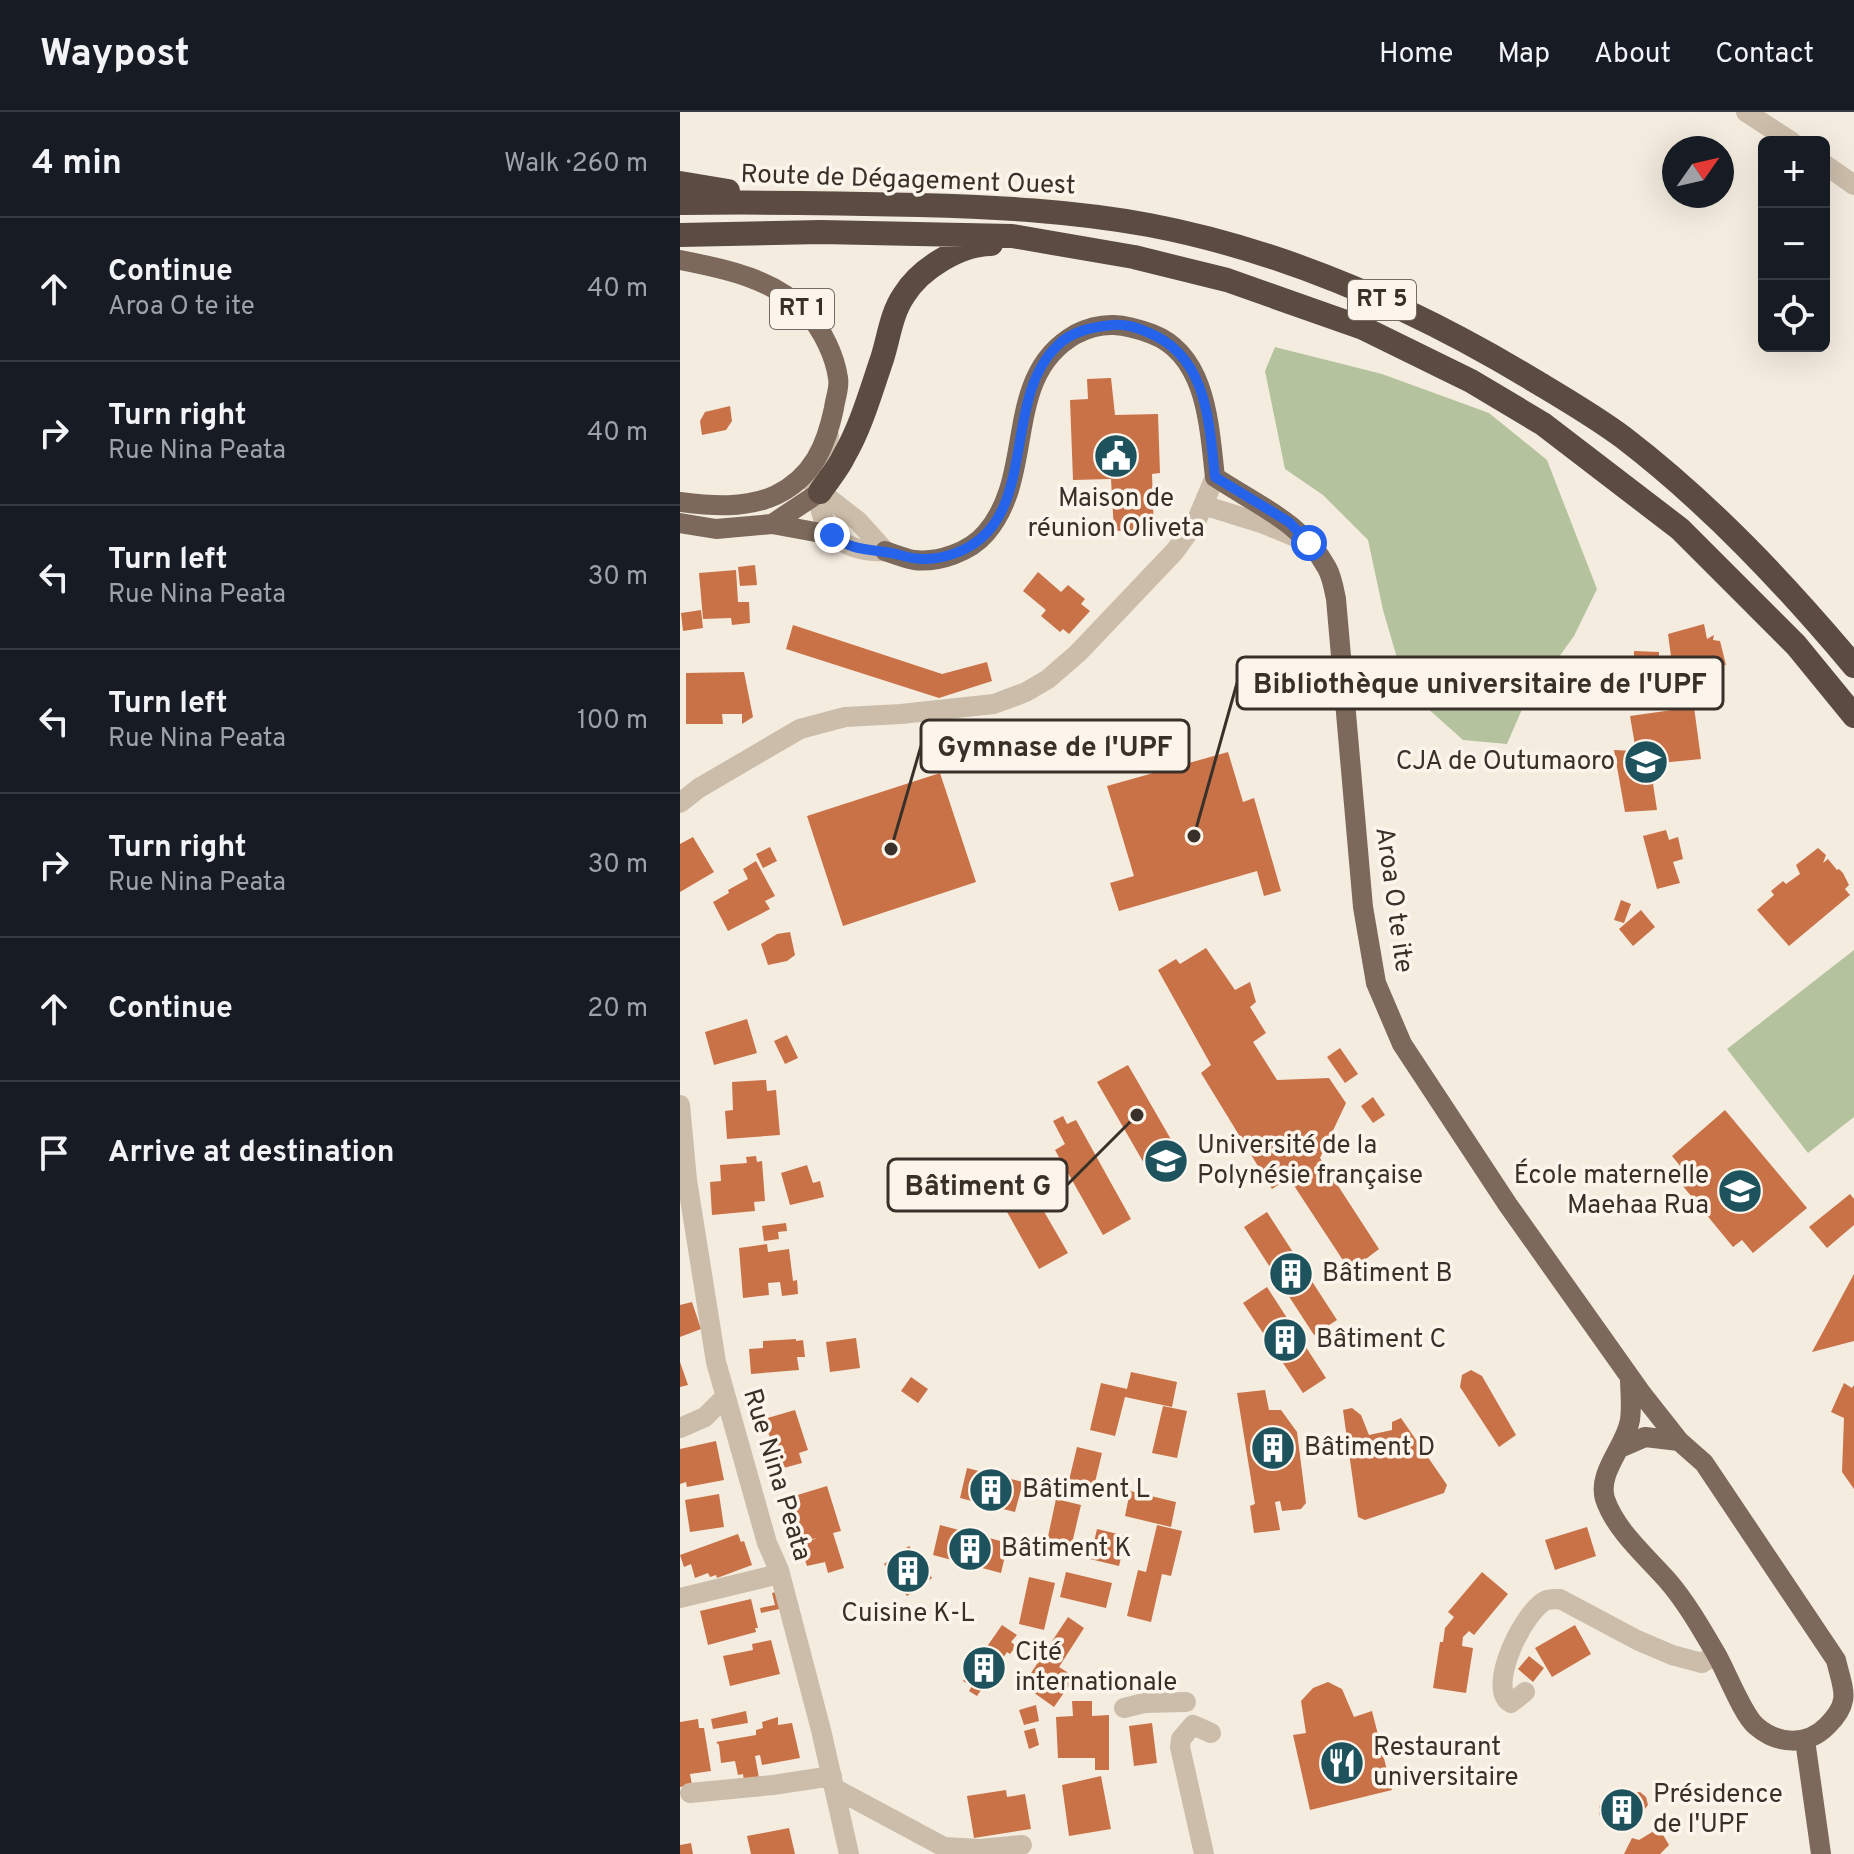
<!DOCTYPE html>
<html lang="en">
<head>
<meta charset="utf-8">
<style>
  :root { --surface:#171b24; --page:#20242c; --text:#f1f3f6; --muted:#9ea1a6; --line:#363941 }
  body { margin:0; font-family:Overpass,sans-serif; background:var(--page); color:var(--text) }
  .controls { position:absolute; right:24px; top:24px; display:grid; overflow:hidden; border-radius:12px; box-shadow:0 8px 32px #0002 }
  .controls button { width:72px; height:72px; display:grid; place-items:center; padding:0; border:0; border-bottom:2px solid var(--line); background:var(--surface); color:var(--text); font:40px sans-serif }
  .compass { position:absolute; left:982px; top:24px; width:72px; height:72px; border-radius:50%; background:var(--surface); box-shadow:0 8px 32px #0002; rotate:56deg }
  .stop { position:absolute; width:24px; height:24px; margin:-18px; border:6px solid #2563eb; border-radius:50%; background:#fff }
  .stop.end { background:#2563eb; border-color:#fff; box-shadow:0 2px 8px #0008 }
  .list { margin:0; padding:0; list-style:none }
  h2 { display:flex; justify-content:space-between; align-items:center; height:104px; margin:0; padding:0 32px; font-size:34px }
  h2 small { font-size:26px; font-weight:400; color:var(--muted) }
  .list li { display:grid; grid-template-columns:52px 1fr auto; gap:24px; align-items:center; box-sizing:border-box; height:144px; padding:0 32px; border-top:2px solid var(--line) }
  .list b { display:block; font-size:30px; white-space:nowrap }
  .list p { margin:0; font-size:26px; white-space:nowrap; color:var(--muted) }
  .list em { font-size:26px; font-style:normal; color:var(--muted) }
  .icon { flex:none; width:44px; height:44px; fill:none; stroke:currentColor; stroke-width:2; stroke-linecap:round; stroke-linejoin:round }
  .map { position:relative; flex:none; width:1174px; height:1742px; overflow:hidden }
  header { display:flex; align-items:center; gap:48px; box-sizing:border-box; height:112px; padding:0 40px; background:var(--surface); border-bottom:2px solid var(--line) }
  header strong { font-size:38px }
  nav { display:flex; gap:44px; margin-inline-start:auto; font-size:28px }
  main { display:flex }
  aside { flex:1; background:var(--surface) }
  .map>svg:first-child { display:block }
</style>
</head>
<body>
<header>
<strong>Waypost</strong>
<nav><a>Home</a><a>Map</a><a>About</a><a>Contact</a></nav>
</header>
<main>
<aside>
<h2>4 min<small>Walk · 260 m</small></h2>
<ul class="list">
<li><svg class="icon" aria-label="ahead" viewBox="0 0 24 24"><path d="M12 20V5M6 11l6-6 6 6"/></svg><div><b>Continue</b><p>Aroa O te ite</p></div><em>40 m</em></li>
<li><svg class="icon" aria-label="right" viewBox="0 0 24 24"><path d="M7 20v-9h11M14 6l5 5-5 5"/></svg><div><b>Turn right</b><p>Rue Nina Peata</p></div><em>40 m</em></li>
<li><svg class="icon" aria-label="left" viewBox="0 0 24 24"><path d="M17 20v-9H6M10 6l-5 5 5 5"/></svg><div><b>Turn left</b><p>Rue Nina Peata</p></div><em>30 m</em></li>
<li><svg class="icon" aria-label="left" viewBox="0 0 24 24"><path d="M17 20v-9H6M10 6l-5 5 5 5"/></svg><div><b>Turn left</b><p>Rue Nina Peata</p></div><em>100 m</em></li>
<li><svg class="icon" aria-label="right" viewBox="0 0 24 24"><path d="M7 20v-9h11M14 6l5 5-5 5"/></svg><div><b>Turn right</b><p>Rue Nina Peata</p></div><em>30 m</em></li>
<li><svg class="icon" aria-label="ahead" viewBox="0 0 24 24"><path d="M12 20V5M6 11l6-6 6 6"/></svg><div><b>Continue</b></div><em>20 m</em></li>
<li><svg class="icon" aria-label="arrive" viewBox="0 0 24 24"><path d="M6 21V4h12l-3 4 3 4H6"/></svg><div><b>Arrive at destination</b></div></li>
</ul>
</aside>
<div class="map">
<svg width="1174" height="1742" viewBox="0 0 1174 1742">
  <rect width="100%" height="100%" fill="#f4ecdf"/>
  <path fill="#b4c39e" d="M595,235L702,262L809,301L867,348L917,477L894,524L843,595L827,632L783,628L726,577L703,498L688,428L643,383L605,357L585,259Z
    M1174,838V1005L1128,1041L1047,937Z"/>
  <path fill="#c97248" d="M431,266L435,303L478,302L480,361L472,362L474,418L434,419L431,367L393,368L390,288L408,287L407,267Z
    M50,294L52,309L46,318L22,323L20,309L25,300Z
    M75,453L77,473L60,474L58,455Z
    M56,458L58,490H69L70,511L52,513L51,506L23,507L19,461Z
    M358,460L381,480L388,473L405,487L401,492L410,499L389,522L383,517L380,520L361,504L366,498L343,479Z
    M21,498L23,516L3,519L1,501Z
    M1024,512L1027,527L1034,523L1033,528L1040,529L1046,553L1039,552L1043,560L1033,562L1035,572L1012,578L1003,566L994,567L988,522Z
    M113,513L262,562L307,550L312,569L259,586L106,537Z
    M954,539L979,540V557L954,556Z
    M64,560L73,605L62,612V602H42L43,612H6V561Z
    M1014,595L1021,647L970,652L977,698L945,700L934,638L956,639L950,604Z
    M548,640L563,690L574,686L601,779L584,784L577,759L439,799L430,771L454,764L427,674Z
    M260,661L296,770L163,814L127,704Z
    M986,718L989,728L998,725L1003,747L993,750L1000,771L977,777L963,724Z
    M13,725L34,760L0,780V732Z
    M90,735L97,749L83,756L76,742Z
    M1138,736L1146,743L1143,751L1148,747L1157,758L1159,757L1163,761L1169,773L1165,777L1170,783L1109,834L1077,798L1094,783L1091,779L1103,769L1106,772L1120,762L1116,753Z
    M76,749L95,784L85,789L90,797L48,819L33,790L49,781L48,778L68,767L63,757Z
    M941,788L951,792L944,811L934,808Z
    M961,798L975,815L953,834L939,817Z
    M110,820L115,843L107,849L88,853L81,832L97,822Z
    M526,836L555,878L570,870L576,890L570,895L586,921L573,930L597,968L649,966L666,991L640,1046L699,1137L670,1159L609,1066L592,1077L521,961L531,953L478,858L496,847L500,852Z
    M67,907L77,941L34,953L25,920Z
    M107,923L118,946L105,952L94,929Z
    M660,936L678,962L665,971L647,945Z
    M448,953L496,1036L465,1053L417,970Z
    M86,968L87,979L96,978L100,1023L47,1027L45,999L53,998L52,970Z
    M693,985L705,1003L693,1011L681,994Z
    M1045,998L1127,1096L1073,1141L1062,1128L1053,1135L993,1062L1001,1055L992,1044Z
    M383,1004L387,1012L396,1008L451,1107L423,1123L375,1038L385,1032L373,1009Z
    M76,1044L77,1050L82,1049L85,1089L74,1090L75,1099L32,1103L30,1070L41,1069L40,1053L67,1051L66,1045Z
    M127,1053L133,1071L140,1069L144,1085L110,1093L101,1061Z
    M1170,1082L1174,1087V1113L1147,1136L1129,1115Z
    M355,1084L388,1141L359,1157L327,1100Z
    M587,1100L657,1208L634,1223L564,1115Z
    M106,1111L107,1119L98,1120L99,1127L84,1129L82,1114Z
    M87,1132L88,1140L109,1137L113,1169L117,1168L118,1182L102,1184L100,1170L88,1171L89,1183L63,1186L59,1136Z
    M1174,1162V1229L1132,1240Z
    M587,1175L646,1266L623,1281L563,1191Z
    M12,1190L21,1217L0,1225V1193Z
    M176,1226L180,1256L150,1260L146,1230Z
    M116,1227V1229L123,1228L125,1245H117L119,1258L71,1262L69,1237L83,1236V1229Z
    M0,1250L8,1273L0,1275Z
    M791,1258L802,1264L836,1323L819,1335L780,1275L782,1263Z
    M451,1260L497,1270L492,1295L445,1285L435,1324L410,1318L421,1271L447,1277Z
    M231,1265L248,1277L238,1291L221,1279Z
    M1164,1271L1172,1276L1174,1273V1377L1162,1360L1164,1306L1151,1300Z
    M585,1278L589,1298H601L617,1320L626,1391L621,1397L602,1399L600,1389L595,1390L600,1418L574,1421L570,1394L575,1392L557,1281Z
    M483,1294L507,1299L497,1346L472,1341Z
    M672,1296L681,1303L689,1323L712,1318V1310L721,1306L767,1373L764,1381L685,1408L678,1405L663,1298Z
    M115,1298L128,1338L119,1341L122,1351L100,1357L84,1307Z
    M36,1329L44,1368L7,1375L6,1370L0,1372V1337Z
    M397,1335L422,1341L411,1387L386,1381Z
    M287,1356L343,1370L335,1400L280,1386Z
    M147,1374L161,1419L153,1421L164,1456L148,1461L145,1450L127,1454L120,1433L137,1426L125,1429L111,1385Z
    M450,1379L496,1390L491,1415L445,1404Z
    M39,1382L44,1415L10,1420L5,1388Z
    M376,1387L401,1393L390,1440L366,1434Z
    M260,1413L328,1431L321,1461L253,1443Z
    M477,1413L502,1419L491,1464L482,1462L471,1510L447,1504L458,1458L466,1460Z
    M907,1415L916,1444L875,1458L865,1428Z
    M417,1417L446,1424L439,1454L410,1447Z
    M58,1422L61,1430L64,1429L72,1453L37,1466L36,1463L30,1465L28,1461L15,1466L11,1452L4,1455L0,1443Z
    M229,1434L252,1466L227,1484L204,1452Z
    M386,1460L432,1471L426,1496L380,1485Z
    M802,1460L828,1482L794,1523L789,1519L783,1525L782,1534L793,1536L786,1581L753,1576L760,1530H763L765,1516L774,1505L768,1500Z
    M349,1465L375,1471L364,1518L339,1512Z
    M100,1479L104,1496L81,1501L80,1496L95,1493L92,1481Z
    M71,1487L78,1516H75L76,1520L28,1533L20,1499Z
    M388,1505L404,1516L379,1555L395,1565L374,1595L343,1573Z
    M322,1513L337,1523L331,1530L336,1534L330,1542L327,1540L297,1584L289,1579L292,1574L283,1569Z
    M895,1513L911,1542L872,1565L855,1536Z
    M91,1528L100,1562L50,1574L43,1544L73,1538L72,1532Z
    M849,1544L864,1556L853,1570L838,1557Z
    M648,1570L662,1577L674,1605L692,1599L712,1678L630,1698L613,1623L626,1621L621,1589L633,1576Z
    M392,1589H412V1604L429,1603V1658H415V1646H378L376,1605L393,1604Z
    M356,1593L359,1609L344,1613L339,1598Z
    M66,1599L68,1611L33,1617L31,1607Z
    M98,1605V1613L112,1611L120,1646L82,1653L80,1643L75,1644L79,1666L64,1669L63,1662L58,1663L55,1649L41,1651L39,1633L36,1630L76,1623V1618L83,1616L82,1610Z
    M18,1607L19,1616H24L31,1659L10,1662L12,1673L0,1675V1610Z
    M472,1611L477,1651L454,1654L449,1614Z
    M355,1616L359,1633L349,1637L344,1619Z
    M421,1664L431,1717L389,1724L382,1673Z
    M326,1678L327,1685L345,1682L351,1717L294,1726L287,1684Z
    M960,1680L966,1685L968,1693L961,1702L929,1711L919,1703V1694L927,1685Z
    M109,1716L115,1742H71L67,1724Z
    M979,1716L989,1733L980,1742H944L952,1726L959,1728Z
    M11,1731L13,1742H0V1733Z"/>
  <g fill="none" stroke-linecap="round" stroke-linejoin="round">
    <path stroke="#ccbdaa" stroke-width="20" d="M1066,0L1112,30
      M1144,52L1174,73
      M149,324C147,338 138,375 139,387C142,425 169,441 205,439
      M134,375L178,409L205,439
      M523,393L584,412L625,429
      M0,691L19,676L120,617L165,605L221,602L314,592L346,580L368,567L398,541L495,439L516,410L535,365
      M0,993L7,1068L36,1250L87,1431L99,1458L141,1618L169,1742
      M0,1316L25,1305L45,1285
      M0,1486L99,1462
      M845,1580L831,1591C805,1577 845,1496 867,1488C871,1487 876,1487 880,1487L957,1528L992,1543L1022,1551L1036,1542
      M444,1596L464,1591L506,1590
      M154,1676L264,1735L300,1737L342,1733
      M10,1681L93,1673L152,1664
      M524,1742L500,1635L501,1627L513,1613L531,1621"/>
    <path stroke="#7c695b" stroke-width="20" d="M0,148C45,157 93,166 127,201C142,217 155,244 158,266C160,275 155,287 154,296C146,334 133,365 96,383C66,397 31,394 0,390
      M0,411L36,417L92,412L152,423
      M92,412L140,380
      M205,439C214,442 224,446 234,448C258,451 290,440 306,421C357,362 321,264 396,222C423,208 445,212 472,222C527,243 529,314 535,365C575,392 623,411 647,456C652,465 654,477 656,487L683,795L696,871L722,932L828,1093L962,1282L999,1329L1024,1351L1156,1548C1163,1578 1172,1589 1147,1614C1127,1634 1098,1633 1076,1614C1062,1602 1046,1558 1035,1540C1021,1516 1006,1490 988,1469C966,1444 936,1419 925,1387C917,1360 946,1334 950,1308C952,1294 950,1279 950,1265
      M942,1335L965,1325L999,1329
      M1125,1628L1141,1742"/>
    <path stroke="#5b4b41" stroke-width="24" d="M0,71L48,79
      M0,91C80,90 159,91 239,93C316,95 393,99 469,113C606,139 736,197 855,269C885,287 916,305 944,326C1030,392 1105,472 1174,554
      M0,123L141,120L332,124L454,145L547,168L683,216L791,269L863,312L1000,417L1116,533L1174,604
      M140,380C148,368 158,357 164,344C181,315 191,279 202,247C209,225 211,202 224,183C240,157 280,132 311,132"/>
  </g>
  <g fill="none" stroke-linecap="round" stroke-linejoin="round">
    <path stroke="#2563eb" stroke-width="10" d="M152,423C173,441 195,436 220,443C240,449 254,448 273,442C362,412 319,290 377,234C391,219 413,215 432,213C446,212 455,215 467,220C527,243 529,309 535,365L609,410L629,431"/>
  </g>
  <defs>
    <g id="civic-disc" transform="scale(2.3)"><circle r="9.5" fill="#1e535d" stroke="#fbf5ec"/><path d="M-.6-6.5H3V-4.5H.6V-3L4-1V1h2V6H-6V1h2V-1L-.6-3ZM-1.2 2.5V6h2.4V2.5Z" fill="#fff"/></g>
    <g id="school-disc" transform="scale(2.3)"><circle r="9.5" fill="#1e535d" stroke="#fbf5ec"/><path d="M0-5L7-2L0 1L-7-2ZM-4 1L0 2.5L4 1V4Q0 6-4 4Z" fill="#fff"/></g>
    <g id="university-disc" transform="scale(2.3)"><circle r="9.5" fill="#1e535d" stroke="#fbf5ec"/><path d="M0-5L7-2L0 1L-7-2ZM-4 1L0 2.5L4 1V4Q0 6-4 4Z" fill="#fff"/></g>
    <g id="building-disc" transform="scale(2.3)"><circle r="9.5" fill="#1e535d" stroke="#fbf5ec"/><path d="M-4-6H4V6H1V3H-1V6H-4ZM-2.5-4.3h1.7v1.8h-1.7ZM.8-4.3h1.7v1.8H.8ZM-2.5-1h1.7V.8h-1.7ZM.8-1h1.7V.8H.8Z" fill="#fff"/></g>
    <g id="restaurant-disc" transform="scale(2.3)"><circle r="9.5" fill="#1e535d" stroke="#fbf5ec"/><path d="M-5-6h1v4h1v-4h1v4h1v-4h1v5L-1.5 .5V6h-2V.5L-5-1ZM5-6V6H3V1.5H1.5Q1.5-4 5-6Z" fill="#fff"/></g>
  </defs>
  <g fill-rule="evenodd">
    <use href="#civic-disc" x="436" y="344"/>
    <use href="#school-disc" x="966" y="650"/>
    <use href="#university-disc" x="486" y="1049"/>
    <use href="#school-disc" x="1060" y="1079"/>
    <use href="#building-disc" x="611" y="1162"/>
    <use href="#building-disc" x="605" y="1228"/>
    <use href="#building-disc" x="593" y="1336"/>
    <use href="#building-disc" x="311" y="1378"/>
    <use href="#building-disc" x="290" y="1437"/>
    <use href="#building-disc" x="228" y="1459"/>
    <use href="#building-disc" x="304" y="1556"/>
    <use href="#restaurant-disc" x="662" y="1651"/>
    <use href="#building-disc" x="942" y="1698"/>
  </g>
  <g text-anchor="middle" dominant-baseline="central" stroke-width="7" stroke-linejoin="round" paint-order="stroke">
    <g fill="#fbf5ec" stroke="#746b64" stroke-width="2">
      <rect x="668" y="168" width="68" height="40" rx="6"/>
      <rect x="90" y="177" width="64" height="40" rx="6"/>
    </g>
    <g font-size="24" font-weight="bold" fill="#3a302a">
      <text x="702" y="188">RT 5</text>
      <text x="122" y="197">RT 1</text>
    </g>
    <g font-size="26" fill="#3a302a" stroke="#fbf5ec">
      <text transform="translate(228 69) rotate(2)">Route de Dégagement Ouest</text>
      <text transform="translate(713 788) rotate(82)">Aroa O te ite</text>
      <text transform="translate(96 1363) rotate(73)">Rue Nina Peata</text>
    </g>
    <g font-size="26" fill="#3a302a" stroke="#fbf5ec" text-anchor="start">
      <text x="436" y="387" text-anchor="middle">Maison de<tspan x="436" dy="30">réunion Oliveta</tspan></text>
      <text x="935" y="650" text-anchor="end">CJA de Outumaoro</text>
      <text x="517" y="1034">Université de la<tspan x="517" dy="30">Polynésie française</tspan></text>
      <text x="1029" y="1064" text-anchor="end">École maternelle<tspan x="1029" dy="30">Maehaa Rua</tspan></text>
      <text x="642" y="1162">Bâtiment B</text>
      <text x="636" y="1228">Bâtiment C</text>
      <text x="624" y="1336">Bâtiment D</text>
      <text x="342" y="1378">Bâtiment L</text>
      <text x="321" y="1437">Bâtiment K</text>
      <text x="228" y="1502" text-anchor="middle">Cuisine K-L</text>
      <text x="335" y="1541">Cité<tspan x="335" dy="30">internationale</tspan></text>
      <text x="693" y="1636">Restaurant<tspan x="693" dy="30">universitaire</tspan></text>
      <text x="973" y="1683">Présidence<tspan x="973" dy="30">de l'UPF</tspan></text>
    </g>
  </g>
  <path fill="none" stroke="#3a302a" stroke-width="3" d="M514 724L557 571M211 737L241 634M457 1003L387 1073"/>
  <g fill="#3a302a" stroke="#fbf5ec" stroke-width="3">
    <circle cx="514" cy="724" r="8"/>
    <circle cx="211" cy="737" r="8"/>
    <circle cx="457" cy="1003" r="8"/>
  </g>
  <g fill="#fbf5ec" stroke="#3a302a" stroke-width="3">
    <rect x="557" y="545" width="486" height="52" rx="8"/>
    <rect x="241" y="608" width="268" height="52" rx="8"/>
    <rect x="208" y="1047" width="179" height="52" rx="8"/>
  </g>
  <g font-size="28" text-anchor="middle" font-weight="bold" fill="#3a302a">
    <text x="800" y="581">Bibliothèque universitaire de l'UPF</text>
    <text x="375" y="644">Gymnase de l'UPF</text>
    <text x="298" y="1083">Bâtiment G</text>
  </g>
</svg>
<div class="controls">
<button>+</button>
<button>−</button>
<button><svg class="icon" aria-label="locate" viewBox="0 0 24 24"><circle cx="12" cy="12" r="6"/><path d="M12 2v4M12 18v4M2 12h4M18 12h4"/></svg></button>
</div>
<svg class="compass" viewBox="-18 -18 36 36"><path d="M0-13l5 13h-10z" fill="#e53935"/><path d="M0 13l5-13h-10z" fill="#9ea1a6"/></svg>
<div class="stop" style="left:629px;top:431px"></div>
<div class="stop end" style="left:152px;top:423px"></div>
</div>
</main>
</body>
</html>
